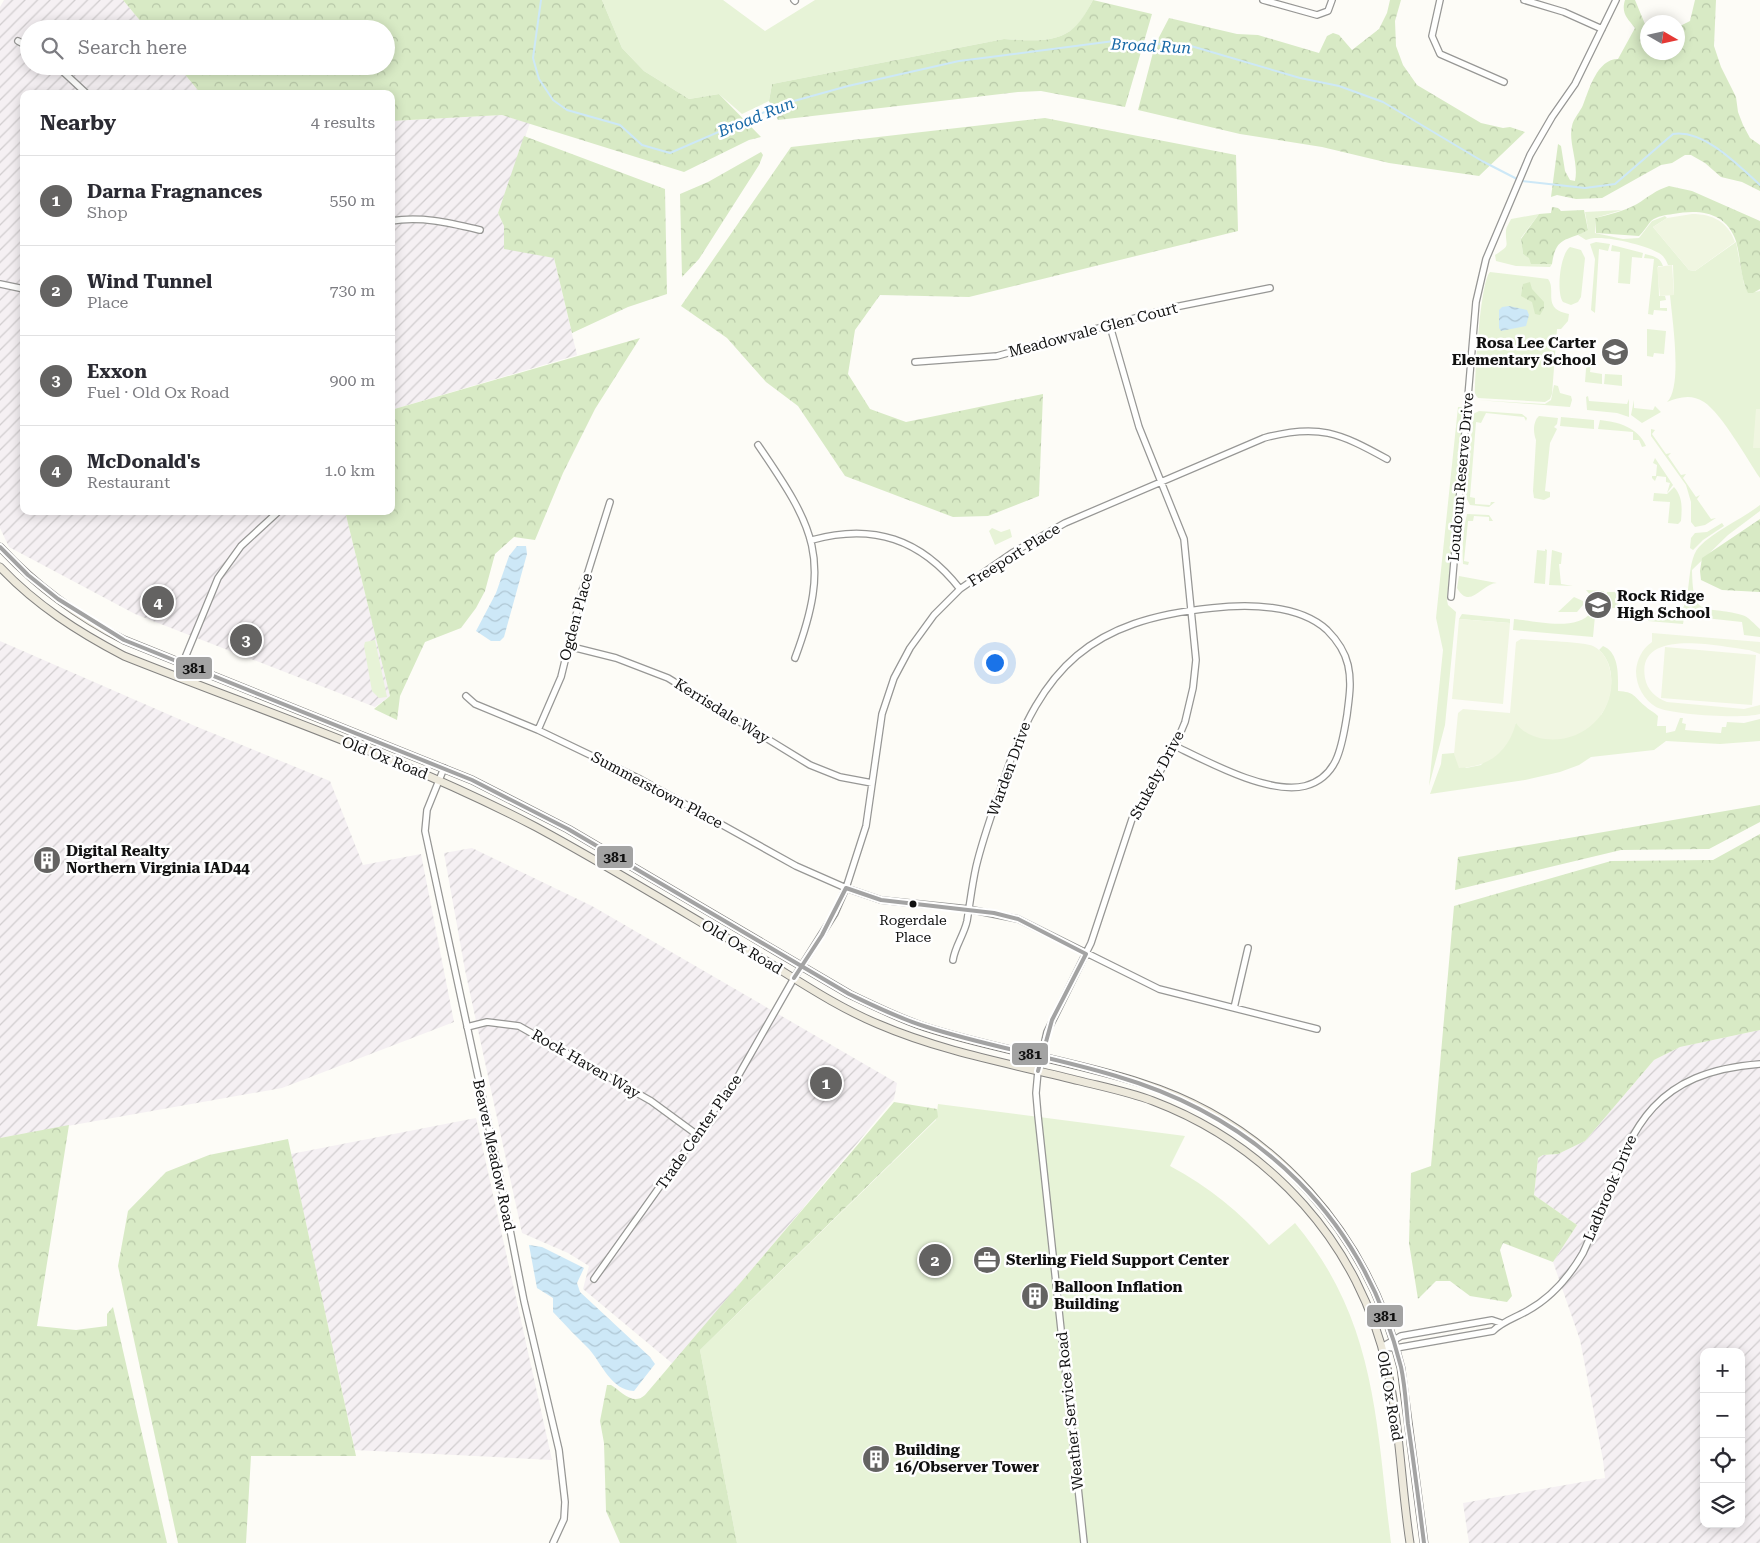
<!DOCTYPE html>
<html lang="en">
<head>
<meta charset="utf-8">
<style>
  :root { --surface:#fff; --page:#f2f2f3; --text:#2b2b33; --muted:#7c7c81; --line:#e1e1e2; --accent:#646362 }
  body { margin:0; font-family:"Roboto Serif",serif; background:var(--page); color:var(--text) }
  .controls { position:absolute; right:15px; bottom:15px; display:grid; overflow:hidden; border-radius:10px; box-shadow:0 2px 12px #0003 }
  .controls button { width:45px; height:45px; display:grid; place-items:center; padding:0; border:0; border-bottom:1px solid var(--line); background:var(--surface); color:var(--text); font:25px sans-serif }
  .compass { position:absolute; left:1640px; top:15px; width:45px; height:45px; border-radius:50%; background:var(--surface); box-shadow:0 2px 12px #0003; rotate:99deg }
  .you { position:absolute; left:994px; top:662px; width:18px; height:18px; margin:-12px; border:4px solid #fff; border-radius:50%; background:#1a73e8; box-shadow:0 0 0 8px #1a73e833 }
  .badge { display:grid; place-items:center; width:32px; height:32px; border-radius:50%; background:var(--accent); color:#fff; font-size:16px; font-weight:700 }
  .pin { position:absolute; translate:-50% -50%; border:2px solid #fff; box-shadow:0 1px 5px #0006 }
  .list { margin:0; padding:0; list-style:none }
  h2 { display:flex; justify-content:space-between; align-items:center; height:65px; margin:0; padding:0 20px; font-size:21px }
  h2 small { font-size:16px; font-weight:400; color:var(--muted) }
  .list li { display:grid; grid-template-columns:32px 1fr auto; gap:15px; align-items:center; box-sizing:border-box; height:90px; padding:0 20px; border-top:1px solid var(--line) }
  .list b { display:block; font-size:19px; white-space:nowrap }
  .list p { margin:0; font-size:16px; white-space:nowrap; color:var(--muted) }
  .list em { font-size:16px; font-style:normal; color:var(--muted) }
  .icon { flex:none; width:28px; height:28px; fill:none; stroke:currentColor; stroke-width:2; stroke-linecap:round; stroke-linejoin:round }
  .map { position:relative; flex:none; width:1760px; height:1543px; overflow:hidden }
  .search { position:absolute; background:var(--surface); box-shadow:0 2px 12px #0003; left:20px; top:20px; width:375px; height:55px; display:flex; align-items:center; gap:12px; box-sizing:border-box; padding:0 18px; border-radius:28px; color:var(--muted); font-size:19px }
  .panel { position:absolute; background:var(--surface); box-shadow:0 2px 12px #0003; left:20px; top:90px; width:375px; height:425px; border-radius:10px }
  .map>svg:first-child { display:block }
</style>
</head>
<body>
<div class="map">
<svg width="1760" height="1543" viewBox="0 0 1760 1543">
  <defs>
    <pattern id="industrial-furrows" width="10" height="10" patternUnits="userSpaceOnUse" patternTransform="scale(1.25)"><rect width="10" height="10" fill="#f5f0f3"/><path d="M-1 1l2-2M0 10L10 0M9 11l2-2" fill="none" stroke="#d1cdcf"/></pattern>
    <pattern id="forest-crowns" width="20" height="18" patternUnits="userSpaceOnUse" patternTransform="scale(1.25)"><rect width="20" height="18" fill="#d8eac5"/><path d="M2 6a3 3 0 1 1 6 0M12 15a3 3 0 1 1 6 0" fill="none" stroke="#b8c8a8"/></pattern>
    <pattern id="water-waves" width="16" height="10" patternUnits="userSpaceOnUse" patternTransform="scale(1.25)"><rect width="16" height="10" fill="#cde8f7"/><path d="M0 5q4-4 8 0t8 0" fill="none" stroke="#afc6d3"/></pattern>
  </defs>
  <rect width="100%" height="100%" fill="#fdfcf7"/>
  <path fill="url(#industrial-furrows)" fill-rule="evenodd" d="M4,0H123L147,29H29V66H178L201,94H24V511H345L390,696L375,707L135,614L9,547L0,528V7Z
    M502,115L530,123L498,213L504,226V248L554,258L577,355L391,410V121Z
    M0,641L195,726L330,781L363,865L421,854L454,1022L282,1088L0,1138Z
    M472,848L592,906L897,1083L894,1099L673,1364L583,1289L589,1266L568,1253L522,1233L465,970L444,853Z
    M1760,1030V1543H1469L1463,1503L1605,1478L1603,1460L1580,1340L1553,1262L1577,1225L1534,1195L1538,1158L1543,1155L1558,1154L1585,1141L1654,1060L1680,1047ZM1704,1352H1741V1524H1704Z
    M476,1118L552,1460L355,1450L291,1154Z"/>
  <path fill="#e7f3d7" d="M602,0H723L765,31L815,0H1093C1087,11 1080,25 1070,31C1051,44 1025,40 1004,39L772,84L769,101L742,114L719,94L689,99L644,71L622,48Z
    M1622,210L1595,218V233L1623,239L1639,238L1652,221L1665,216L1667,218L1653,227L1689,270L1695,271L1736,242L1744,284L1749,293L1760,291V478C1747,459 1722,414 1704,402C1692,394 1679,397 1667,402C1683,387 1672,318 1670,295H1674L1673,265H1668C1666,260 1664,256 1659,253C1646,245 1598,233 1586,240L1578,235L1588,229L1585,212Z
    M1539,214L1521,238L1523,254L1546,264H1552L1550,267L1516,266L1496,261L1495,255C1512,244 1505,247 1506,231C1506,227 1510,222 1511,219Z
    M1596,242L1610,244L1608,251L1599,249L1595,313L1591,310L1595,259L1590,244Z
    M1612,245L1643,253L1642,258L1632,257L1630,284L1618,283L1620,252L1611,251Z
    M1570,247L1581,250L1585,258L1581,297L1578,302L1571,305L1563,302C1556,293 1560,254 1570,247Z
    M1645,254C1653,256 1660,257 1663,266H1658L1659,296H1665L1666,300L1660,301V308H1667V311L1654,310L1653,315L1648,314L1654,259L1644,258Z
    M1490,272L1548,279C1557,290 1541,309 1569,314L1568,321L1561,329H1557L1552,394L1550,399L1545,402L1478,398L1475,394C1475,376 1480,282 1490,272Z
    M1647,329L1666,331L1664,354L1654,353L1653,357L1647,356Z
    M1587,357L1592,358L1590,372L1602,374V384L1585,382Z
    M1605,374L1622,375V386L1604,384Z
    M1554,385L1558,386L1560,393L1571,396L1572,400L1570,407L1477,400L1545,404L1551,400Z
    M1588,396L1589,401L1627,404L1629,399V417L1617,413L1587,410L1586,397Z
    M1634,400V408L1653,410L1655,406L1661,412L1642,423L1631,415Z
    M1458,407H1463L1461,409L1463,412L1447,600L1448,605L1456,612L1445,725L1429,786L1443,650L1436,618Z
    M1479,411L1522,414L1527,418L1526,421L1524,417L1486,413L1481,423L1476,422L1470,497L1475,498V504L1490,505L1491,502H1495L1489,507L1470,505L1466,497L1473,414Z
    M1539,416L1558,418L1557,424L1554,427L1557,429L1550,443L1545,491L1550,492V497L1544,500L1534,498L1533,491L1536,440C1533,433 1533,421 1539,416Z
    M1561,417L1594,420V429L1560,426Z
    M1600,420C1618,422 1638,427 1646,446L1642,447L1639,440H1633V432L1598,429Z
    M1651,429L1655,430L1652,434L1666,454L1671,453L1668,456L1681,475L1686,474L1683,478L1696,497L1700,495L1697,499L1711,519L1716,518L1705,525L1695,527L1691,522V502L1686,485L1651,436Z
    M1655,458L1673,485L1667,493L1670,483L1666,482V477L1657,476L1655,481L1652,478V476H1656L1657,465L1653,463Z
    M1674,487C1683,497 1682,508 1681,521L1678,524L1668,523L1670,502L1653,501L1654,493L1667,494Z
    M1760,505V511L1728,535L1692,570C1693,621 1704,604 1742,615C1748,616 1755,625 1760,629V637L1744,635L1742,622L1705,618L1704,620L1684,618L1683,624L1648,621L1649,612C1658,613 1668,616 1676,614C1694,609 1684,563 1699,547C1714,531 1742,519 1760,505Z
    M1467,514L1489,515L1493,521H1489V517L1474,516L1473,521H1468L1464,561L1469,562L1468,565L1463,564C1462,549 1463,530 1467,514Z
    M1722,523L1724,526L1703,540L1693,550L1690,548L1691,538L1695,533L1707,532Z
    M992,528L1001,532L1010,529L1012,537L995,545L989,531Z
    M1545,549L1547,550L1545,584L1534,583L1537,550L1545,551Z
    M1552,550L1562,553L1561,564H1559L1561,584L1573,586L1549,585Z
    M1459,576L1497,583C1482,583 1470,611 1457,588Z
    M1586,590L1604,591L1603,608L1593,607L1592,597Z
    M1607,592H1619L1618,608H1606Z
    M1574,597L1583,601V605L1577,612H1558Z
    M1591,612L1595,616L1593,637L1513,630L1514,619C1535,621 1578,632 1591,612Z
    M1462,614L1510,619V623L1459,619Z
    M375,640L387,697L379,698L372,691L364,646L365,642Z
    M1603,646C1620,653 1618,677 1618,691C1635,692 1633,696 1645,706C1649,710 1654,712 1658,716L1657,726H1666V733L1675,731L1680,718H1683L1682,723L1686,724L1685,730L1721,733L1722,727H1726L1727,722L1744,723L1760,719V741L1720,744L1666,741L1654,750L1591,757L1579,765L1560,772L1525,780L1430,794L1441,764L1442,754L1454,753L1466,768L1481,765L1516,723L1601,715C1613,696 1617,666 1599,650Z
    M938,1104L1185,1136L1170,1166C1209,1187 1240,1212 1269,1245L1295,1223C1377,1321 1376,1424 1391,1543H737L700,1350L936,1120Z"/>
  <path fill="url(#forest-crowns)" d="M123,0H602L622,48L644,71L689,99L719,94L761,137L749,140L684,172L502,115L391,121V94H201L178,66H386V29H147Z
    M1093,0L1152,14L1125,107L1041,91L1018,92L778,120L769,101L772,84L1004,39C1025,40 1051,44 1070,31C1080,24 1087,11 1093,0Z
    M1390,0H1401L1395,21L1396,46L1403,65L1417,85L1481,123L1503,128L1510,127L1525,132L1479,176L1389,163L1322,147L1240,134L1138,110L1155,45L1169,18L1237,34L1258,35L1319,53L1327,36L1333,33L1339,35L1352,50L1379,29L1387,13Z
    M1625,0H1635L1647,29L1648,52H1678V27L1690,21L1695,0H1716L1714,46L1721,67L1736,97L1738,112L1743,125L1750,138L1760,145V191L1742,182L1721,177L1705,163L1691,155H1685L1672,163L1661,165L1602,198L1576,199L1557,195L1551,197L1558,144L1561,146L1565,171L1570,180L1575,181C1579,163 1568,142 1572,126C1573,119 1580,112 1583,105C1589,90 1597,59 1618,59L1635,28C1627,18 1621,13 1625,0Z
    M1045,118L1236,155L1238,231L969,297L880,295L855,330L848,374L870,409L906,422L1043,394L1039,496L988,516L953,517L845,476L798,406L766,382L727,338L681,306L791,147Z
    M524,136L665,189L667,294L628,307L572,333L554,258L504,249V226L498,213Z
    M761,152L763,155L759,165L699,259L682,277L680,194L708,182Z
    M1669,186L1692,191L1760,221V289L1753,293H1748C1740,277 1741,258 1736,241C1726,212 1700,209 1673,214C1666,215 1657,216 1651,221C1647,226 1644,231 1639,236L1596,233L1595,218C1609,215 1624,211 1637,204C1648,197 1656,190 1669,186Z
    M1552,207L1558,208L1561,211L1584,210L1588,230C1567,242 1556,235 1552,264H1531L1529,258L1523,254L1521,239L1539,214L1551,213Z
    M1530,282L1532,289L1544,302V308L1540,315L1535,314L1532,302L1521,296L1523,284Z
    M640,338L595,409L563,473L535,540L514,537L495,554L485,591L476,608L461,628L425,642L400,696L397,720L374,709L390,696L345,511H391V410Z
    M1760,519V592L1722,590L1701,580L1700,571L1702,558Z
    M1760,805V822L1709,849L1621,850L1455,890L1458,857Z
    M1760,834V1030L1680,1047L1654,1060L1585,1141L1558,1154L1543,1155L1538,1158L1534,1195L1577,1225L1553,1262L1503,1243L1500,1250L1512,1296L1507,1302L1470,1296L1450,1281H1436L1418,1299L1409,1243L1411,1173L1431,1166L1454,906L1611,861L1713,860Z
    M894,1102L937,1109L938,1117L700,1350L737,1543H620L606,1511L604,1443L600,1421L607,1385H611C622,1392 633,1406 645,1395Z
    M69,1125L37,1326L76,1330L107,1326V1314L113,1307L167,1543H0V1138Z
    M288,1139L356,1456H251L246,1543H178L118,1266L128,1211L166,1172L209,1155Z"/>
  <path fill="#f0f6e1" d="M1692,214C1713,214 1728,222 1735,242L1695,271L1689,270L1653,227L1667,218Z
    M1672,265L1674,295L1660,296L1657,267Z
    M1756,409H1760V448H1753Z
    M1459,619L1510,623L1503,704L1452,699Z
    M1652,633L1760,642V654L1749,650C1721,647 1636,626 1645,678C1647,690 1656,698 1667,702L1744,709L1760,705V714C1743,719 1671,715 1656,707C1644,700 1636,686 1636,671C1637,659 1642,649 1652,642Z
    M1521,639C1534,640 1585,642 1593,646C1603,651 1608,660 1610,670C1619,710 1584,744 1545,739C1534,738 1522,732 1516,723C1508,752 1489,767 1459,768L1454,754L1458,713L1463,709L1510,713L1516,642Z
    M1665,647L1756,655L1752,705L1661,698Z"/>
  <path fill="url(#water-waves)" d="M1509,306L1527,310L1529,315L1526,326L1501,331L1499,328V310L1502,307Z
    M517,546H526L527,554L504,637L500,641H491L476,631L496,593L509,556Z
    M529,1245L542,1247L584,1268L577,1283L580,1292L650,1357L655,1364L634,1391C611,1390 602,1364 589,1349C577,1337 565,1325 553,1312V1298L537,1288Z"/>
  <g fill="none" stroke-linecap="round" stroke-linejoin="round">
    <path stroke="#cde8f7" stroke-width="2" d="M541,0L533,58L539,79L553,100L567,110L620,125L642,145L670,153L783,104L848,86L959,61L1114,41L1191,46L1300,78L1339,86L1383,102L1482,161L1517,179
      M1522,181L1585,188L1615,184L1673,134C1704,129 1739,166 1760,185"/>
    <g stroke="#979795" stroke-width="8">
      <path id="minor" d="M794,0L795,1
        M1263,0L1317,15L1328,11L1332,0
        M1440,0L1432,36L1440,54L1504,82
        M1524,0L1564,12L1602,29
        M18,41L29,47
        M57,66L87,94
        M391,221C422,216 450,223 480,230
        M0,284L24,289
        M915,362L997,356L1175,307L1270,288
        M758,445C815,528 832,559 795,658
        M812,540C873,523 921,539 960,589
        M1451,597L1476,302L1486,259L1530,155L1552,117L1575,84L1616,0
        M568,646L616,658L668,678L810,765L840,777L872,783
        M177,677L218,578L241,546L279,511
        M466,696L475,704L538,730L638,778L796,866L846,888L881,900L968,909L1018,919L1159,989L1317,1029
        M538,730L561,677L582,591L610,502
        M444,768L427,810L425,831L499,1174L524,1301L559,1450L565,1502L564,1519L553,1543
        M953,960C955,946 964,935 967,921C970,903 972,885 976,867C983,837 994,808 1004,779C1042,666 1091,620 1212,608C1247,604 1299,604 1327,630C1336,639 1345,652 1348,665C1352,683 1349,698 1347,715C1342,744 1339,777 1305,786C1269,795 1208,762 1175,746
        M1234,1008L1248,948
        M467,1027L487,1022L519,1026L651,1101L696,1134
        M594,1279L737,1078L794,978L835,913L846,888L866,826L882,714L894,678L910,648L934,615L960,589L1012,553L1065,523L1264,438C1318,423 1340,433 1387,459
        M1382,1347L1396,1348L1493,1331C1503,1321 1515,1318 1527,1311C1551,1298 1569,1277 1583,1253C1628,1155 1629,1074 1760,1064
        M1382,1347L1401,1336L1492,1320L1501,1323
        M1084,1543L1038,1116L1036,1093L1038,1071L1047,1032L1091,943L1132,819L1175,746L1185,722L1193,688L1196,660L1184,539L1139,427L1110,326"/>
    </g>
    <g stroke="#858482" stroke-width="9">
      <path id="major" d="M0,547C36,586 77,616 124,640L472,780L568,829L849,994C874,1006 898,1018 925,1027C996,1050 1070,1060 1141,1083C1274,1125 1369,1235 1401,1368L1424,1543
        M0,567C36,605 78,632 124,656C262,711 404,758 536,827C612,868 686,914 761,958C799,981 837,1007 878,1024C943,1052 1012,1064 1080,1081C1104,1087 1129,1092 1153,1101C1211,1123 1263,1159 1304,1205C1345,1251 1374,1308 1387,1368C1400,1425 1401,1485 1410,1543"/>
    </g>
    <use href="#minor" stroke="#fffffe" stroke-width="5.5"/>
    <use href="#major" stroke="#ede9dc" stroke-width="7"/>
    <g stroke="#fff" stroke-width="8">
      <path id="bus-1" d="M0,547L28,575L58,599L124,640L472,780L568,829L849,994C874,1006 900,1019 927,1027C989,1047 1054,1057 1116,1076C1260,1118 1364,1219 1401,1367C1405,1385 1406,1405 1408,1424C1414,1464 1419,1503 1424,1543
        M794,978L822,935L846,888L881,900L994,913L1018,919L1086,954L1052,1020L1038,1071"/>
    </g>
    <use href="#bus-1" stroke="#a3a3a3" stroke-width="4"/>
  </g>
  <defs>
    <g id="school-disc" transform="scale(1.4375)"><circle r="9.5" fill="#646362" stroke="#fff"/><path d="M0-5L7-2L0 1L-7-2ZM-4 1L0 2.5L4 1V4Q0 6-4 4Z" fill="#fff"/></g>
    <g id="building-disc" transform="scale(1.4375)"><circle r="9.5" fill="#646362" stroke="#fff"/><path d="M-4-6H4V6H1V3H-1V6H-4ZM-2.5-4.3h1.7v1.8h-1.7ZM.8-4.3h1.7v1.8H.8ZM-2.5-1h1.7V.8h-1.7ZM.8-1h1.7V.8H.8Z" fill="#fff"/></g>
    <g id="office-disc" transform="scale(1.4375)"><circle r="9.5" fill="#646362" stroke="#fff"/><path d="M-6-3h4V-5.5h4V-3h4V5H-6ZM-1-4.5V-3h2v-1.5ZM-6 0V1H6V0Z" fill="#fff"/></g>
  </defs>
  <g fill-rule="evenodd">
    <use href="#school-disc" x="1615" y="352"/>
    <use href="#school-disc" x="1598" y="605"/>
    <use href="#building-disc" x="47" y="860"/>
    <use href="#office-disc" x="987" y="1260"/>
    <use href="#building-disc" x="1035" y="1296"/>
    <use href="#building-disc" x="876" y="1459"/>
  </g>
  <circle fill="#111" stroke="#fff" stroke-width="2" cx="913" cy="904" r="4.5"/>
  <g text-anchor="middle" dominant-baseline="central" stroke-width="5" stroke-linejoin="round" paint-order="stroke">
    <g font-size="14" fill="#111" stroke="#fff">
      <text x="913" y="920">Rogerdale<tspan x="913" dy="17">Place</tspan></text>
    </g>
    <g font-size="15" fill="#111" stroke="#fff">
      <text transform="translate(1093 330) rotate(-15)">Meadowvale Glen Court</text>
      <text transform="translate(1461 477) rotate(-85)">Loudoun Reserve Drive</text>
      <text transform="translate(1014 555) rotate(-32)">Freeport Place</text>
      <text transform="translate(576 617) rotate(-75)">Ogden Place</text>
      <text transform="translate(722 711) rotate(32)">Kerrisdale Way</text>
      <text transform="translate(385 758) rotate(22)">Old Ox Road</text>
      <text transform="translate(1009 769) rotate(-70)">Warden Drive</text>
      <text transform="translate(1157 775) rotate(-62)">Stukely Drive</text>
      <text transform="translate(657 790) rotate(28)">Summerstown Place</text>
      <text transform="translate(742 947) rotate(31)">Old Ox Road</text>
      <text transform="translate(586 1064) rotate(30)">Rock Haven Way</text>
      <text transform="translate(699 1132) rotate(-55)">Trade Center Place</text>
      <text transform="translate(494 1155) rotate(78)">Beaver Meadow Road</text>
      <text transform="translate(1610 1188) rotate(-67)">Ladbrook Drive</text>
      <text transform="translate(1390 1396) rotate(80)">Old Ox Road</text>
      <text transform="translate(1070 1411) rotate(-96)">Weather Service Road</text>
    </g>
    <g font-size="15" font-weight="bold" fill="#111" stroke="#fff" text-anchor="start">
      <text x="1596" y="343" text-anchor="end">Rosa Lee Carter<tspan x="1596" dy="17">Elementary School</tspan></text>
      <text x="1617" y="596">Rock Ridge<tspan x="1617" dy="17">High School</tspan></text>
      <text x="66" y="851">Digital Realty<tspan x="66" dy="17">Northern Virginia IAD44</tspan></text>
      <text x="1006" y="1260">Sterling Field Support Center</text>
      <text x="1054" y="1287">Balloon Inflation<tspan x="1054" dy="17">Building</tspan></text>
      <text x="895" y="1450">Building<tspan x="895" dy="17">16/Observer Tower</tspan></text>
    </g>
    <g font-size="16" font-style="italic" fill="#1768a6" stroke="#fff">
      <text transform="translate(1151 46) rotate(3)">Broad Run</text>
      <text transform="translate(756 117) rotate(-22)">Broad Run</text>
    </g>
  </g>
  <g stroke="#fff" stroke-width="2">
    <rect x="175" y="656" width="38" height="24" rx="5" fill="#a3a3a3"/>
    <rect x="596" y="845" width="38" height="24" rx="5" fill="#a3a3a3"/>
    <rect x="1011" y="1042" width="38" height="24" rx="5" fill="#a3a3a3"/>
    <rect x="1366" y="1304" width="38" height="24" rx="5" fill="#a3a3a3"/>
  </g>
  <g font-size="14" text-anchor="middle" font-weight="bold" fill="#111">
    <text x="194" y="673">381</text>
    <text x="615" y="862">381</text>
    <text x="1030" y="1059">381</text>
    <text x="1385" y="1321">381</text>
  </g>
</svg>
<div class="controls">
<button>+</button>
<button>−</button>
<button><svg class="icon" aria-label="locate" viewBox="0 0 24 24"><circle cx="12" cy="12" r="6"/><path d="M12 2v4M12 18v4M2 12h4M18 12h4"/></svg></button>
<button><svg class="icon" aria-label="layers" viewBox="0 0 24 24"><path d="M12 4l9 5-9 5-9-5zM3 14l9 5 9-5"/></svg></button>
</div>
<svg class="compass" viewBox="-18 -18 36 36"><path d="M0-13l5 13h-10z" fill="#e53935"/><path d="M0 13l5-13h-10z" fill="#7c7c81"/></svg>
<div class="you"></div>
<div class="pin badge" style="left:826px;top:1083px">1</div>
<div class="pin badge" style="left:935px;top:1260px">2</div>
<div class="pin badge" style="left:246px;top:640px">3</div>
<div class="pin badge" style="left:158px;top:602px">4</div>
<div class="search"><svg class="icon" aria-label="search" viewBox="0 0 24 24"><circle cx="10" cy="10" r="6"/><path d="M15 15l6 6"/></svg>Search here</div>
<section class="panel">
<h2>Nearby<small>4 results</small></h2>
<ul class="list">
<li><span class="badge">1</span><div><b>Darna Fragnances</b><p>Shop</p></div><em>550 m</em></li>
<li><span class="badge">2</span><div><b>Wind Tunnel</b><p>Place</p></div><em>730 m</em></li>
<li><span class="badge">3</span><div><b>Exxon</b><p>Fuel · Old Ox Road</p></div><em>900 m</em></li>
<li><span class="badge">4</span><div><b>McDonald's</b><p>Restaurant</p></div><em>1.0 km</em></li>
</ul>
</section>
</div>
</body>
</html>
